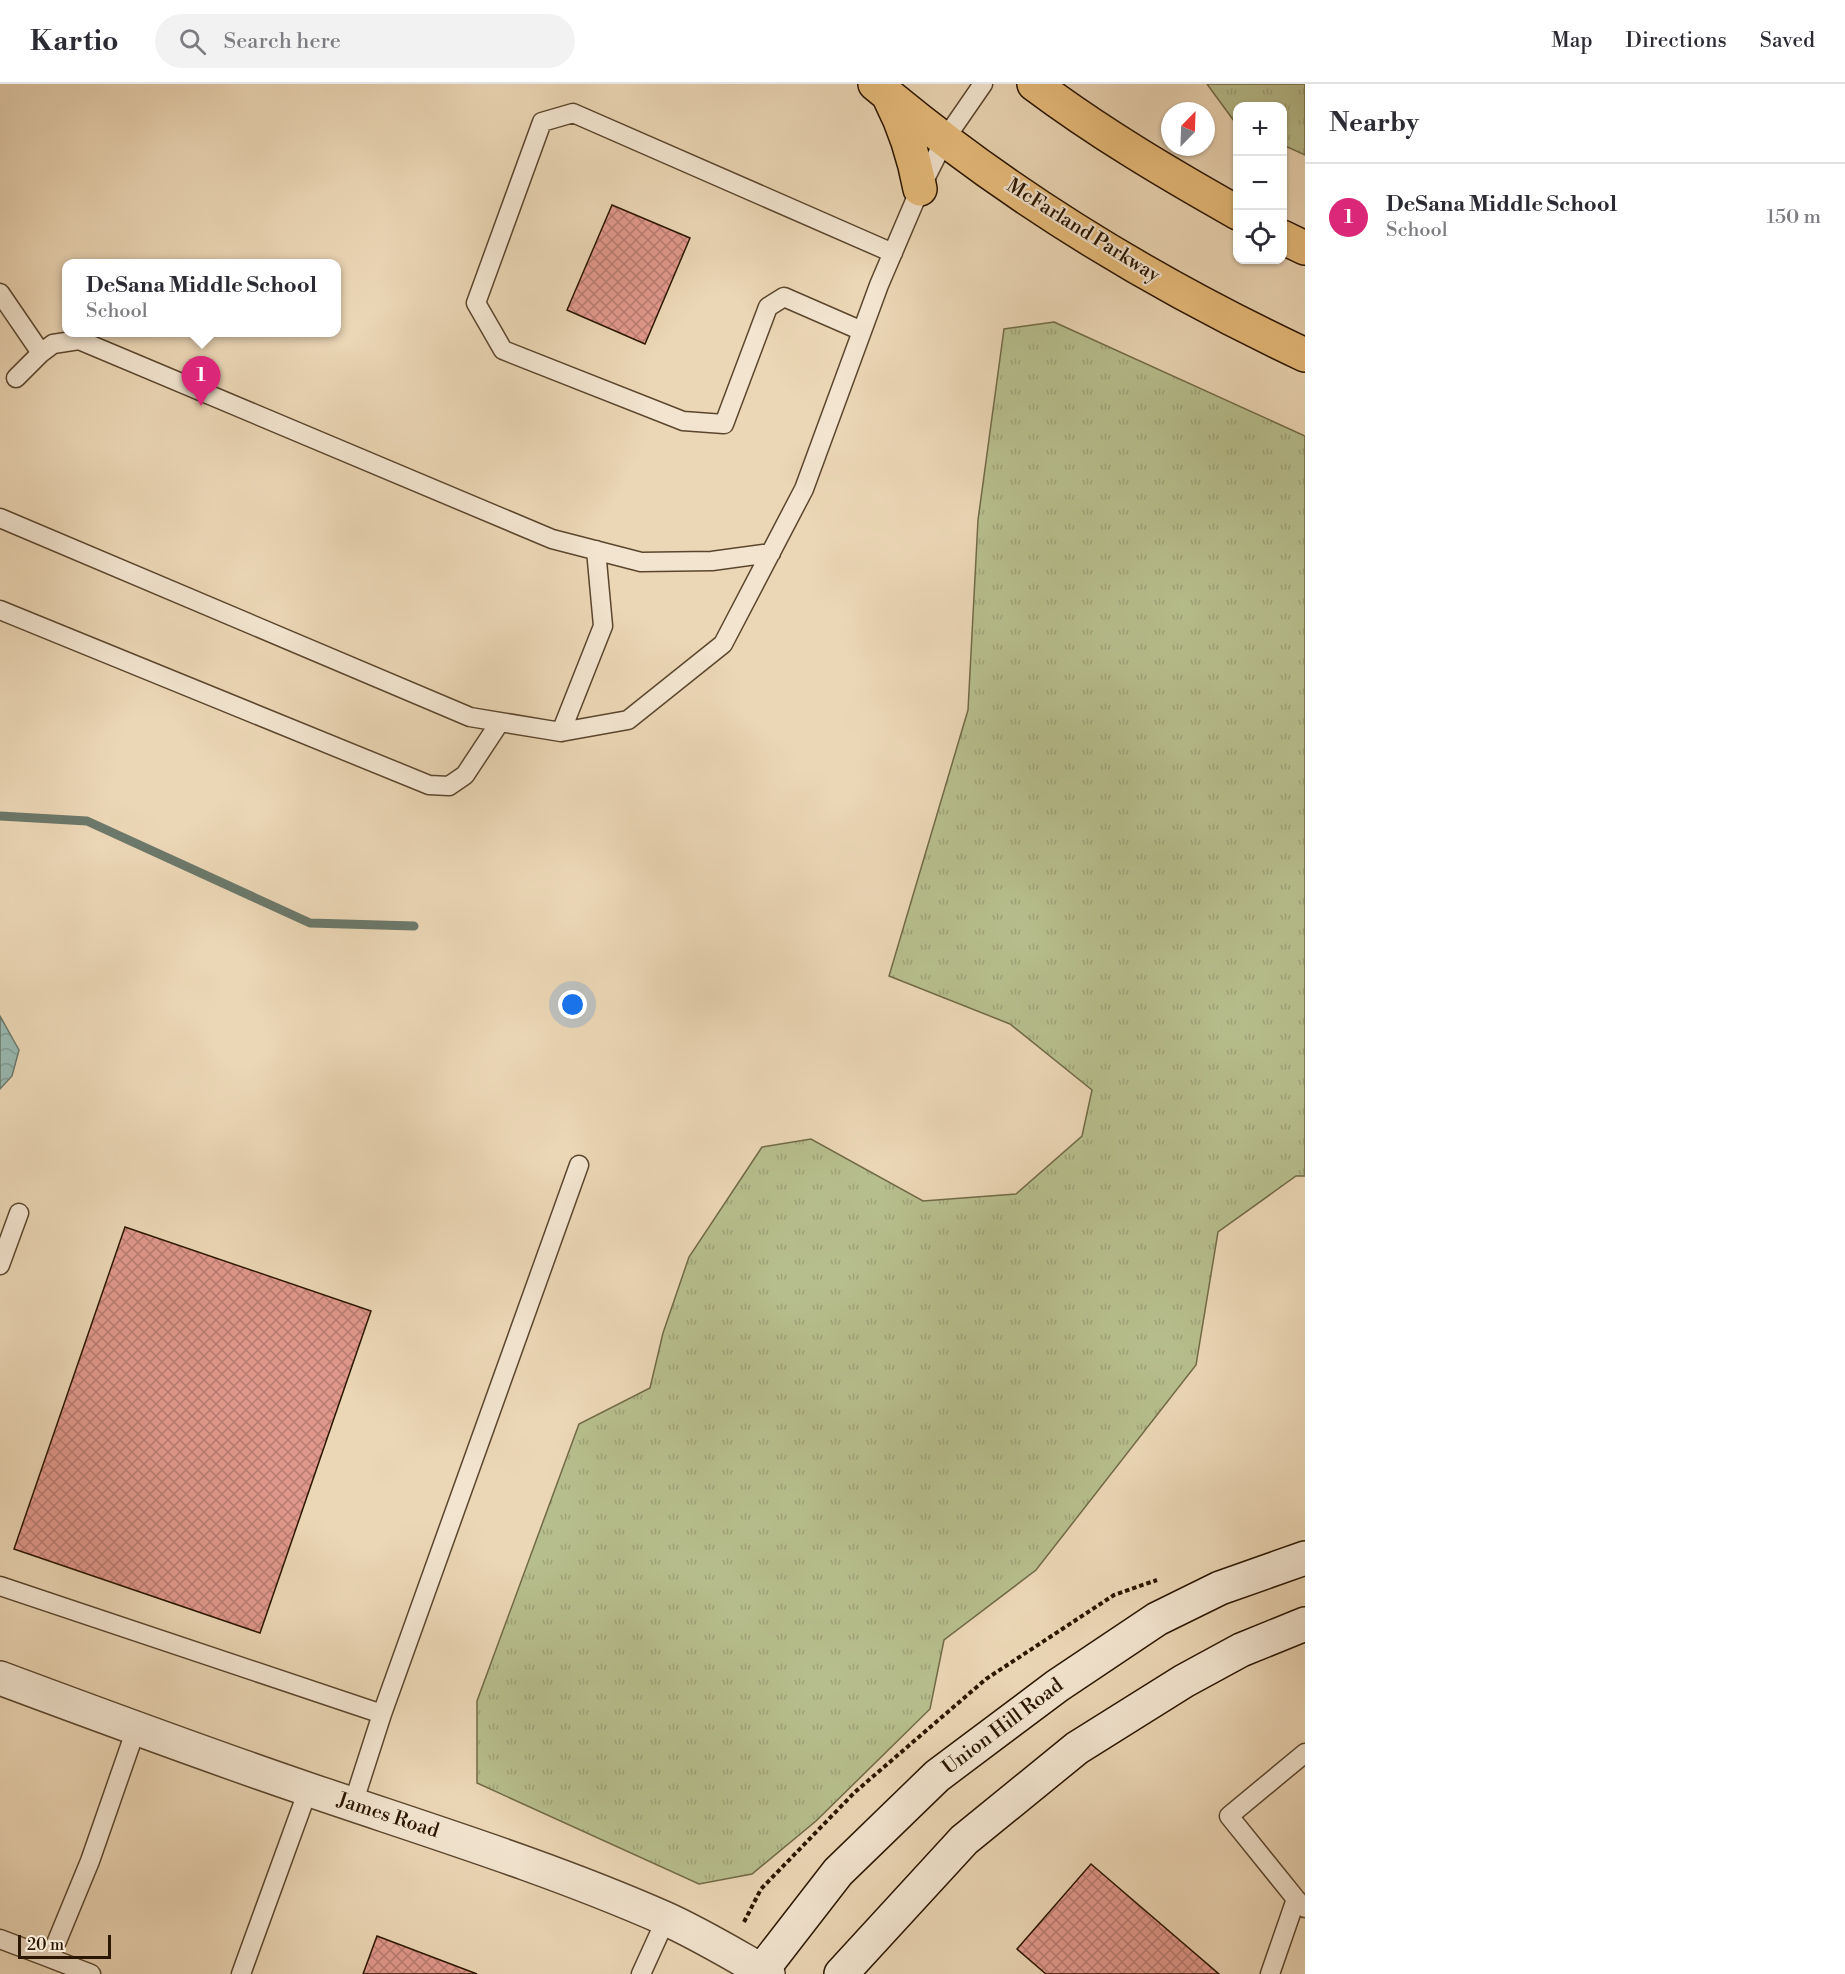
<!DOCTYPE html>
<html lang="en">
<head>
<meta charset="utf-8">
<style>
  :root { --surface:#fff; --page:#f2f2f3; --text:#2b2b33; --muted:#7c7c81; --line:#e1e1e2; --accent:#db2777 }
  body { margin:0; font-family:"Libre Bodoni",serif; background:var(--page); color:var(--text) }
  .controls { position:absolute; right:18px; top:18px; display:grid; overflow:hidden; border-radius:12px; box-shadow:0 2px 4px #0004 }
  .controls button { width:54px; height:54px; display:grid; place-items:center; padding:0; border:0; border-bottom:2px solid var(--line); background:var(--surface); color:var(--text); font:30px sans-serif }
  .compass { position:absolute; left:1161px; top:18px; width:54px; height:54px; border-radius:50%; background:var(--surface); box-shadow:0 2px 4px #0004; rotate:23deg }
  .scale { position:absolute; left:18px; bottom:15px; width:93px; box-sizing:border-box; padding-left:6px; border:3px solid #2b1600; border-top:0; font-size:16px; line-height:21px; white-space:nowrap; color:#2b1600; -webkit-text-stroke:4px #f2e4cf; paint-order:stroke }
  .you { position:absolute; left:573px; top:921px; width:21px; height:21px; margin:-15px; border:4px solid #fff; border-radius:50%; background:#1a73e8; box-shadow:0 0 0 9px #1a73e833 }
  .badge { display:grid; place-items:center; width:39px; height:39px; border-radius:50%; background:var(--accent); color:#fff; font-size:20px; font-weight:700 }
  .pin { position:absolute; translate:-50% -50px; filter:drop-shadow(0 2px 3px #0008) }
  .pin::after { content:''; position:absolute; top:32px; width:21px; height:18px; background:inherit; clip-path:polygon(0 0,100% 0,50% 100%) }
  .popup { position:absolute; left:62px; top:175px; width:279px; height:78px; box-sizing:border-box; display:grid; place-content:center; border-radius:12px; background:var(--surface); filter:drop-shadow(0 2px 4px #0005); font-size:20px; white-space:nowrap; color:var(--muted) }
  .popup b { font-size:22px; color:var(--text) }
  .popup::after { content:''; position:absolute; left:50%; top:100%; margin-left:-12px; border:12px solid transparent; border-top-color:var(--surface) }
  .list { margin:0; padding:0; list-style:none }
  h2 { display:flex; justify-content:space-between; align-items:center; height:78px; margin:0; padding:0 24px; font-size:26px }
  h2 small { font-size:20px; font-weight:400; color:var(--muted) }
  .list li { display:grid; grid-template-columns:39px 1fr auto; gap:18px; align-items:center; box-sizing:border-box; height:108px; padding:0 24px; border-top:2px solid var(--line) }
  .list b { display:block; font-size:22px; white-space:nowrap }
  .list p { margin:0; font-size:20px; white-space:nowrap; color:var(--muted) }
  .list em { font-size:20px; font-style:normal; color:var(--muted) }
  .icon { flex:none; width:33px; height:33px; fill:none; stroke:currentColor; stroke-width:2; stroke-linecap:round; stroke-linejoin:round }
  .map { position:relative; flex:none; width:1305px; height:1890px; overflow:hidden }
  header { display:flex; align-items:center; gap:36px; box-sizing:border-box; height:84px; padding:0 30px; background:var(--surface); border-bottom:2px solid var(--line) }
  header strong { font-size:28px }
  nav { display:flex; gap:33px; margin-inline-start:auto; font-size:21px }
  .search { width:420px; height:54px; background:var(--page); display:flex; align-items:center; gap:15px; box-sizing:border-box; padding:0 21px; border-radius:33px; color:var(--muted); font-size:22px }
  main { display:flex }
  aside { flex:1; background:var(--surface) }
  .map>svg:first-child { display:block }
</style>
</head>
<body>
<header>
<strong>Kartio</strong>
<div class="search"><svg class="icon" aria-label="search" viewBox="0 0 24 24"><circle cx="10" cy="10" r="6"/><path d="M15 15l6 6"/></svg>Search here</div>
<nav><a>Map</a><a>Directions</a><a>Saved</a></nav>
</header>
<main>
<div class="map">
<svg width="1305" height="1890" viewBox="0 0 1305 1890">
  <defs>
    <pattern id="grass-tufts" width="24" height="20" patternUnits="userSpaceOnUse" patternTransform="scale(1.5)"><rect width="24" height="20" fill="#b7be8d"/><path d="M3 7l-1-3M5 7V3M7 7l1-3M15 17l-1-3M17 17v-4M19 17l1-3" fill="none" stroke="#9ea378"/></pattern>
    <pattern id="water-waves" width="16" height="10" patternUnits="userSpaceOnUse" patternTransform="scale(1.5)"><rect width="16" height="10" fill="#98b9b1"/><path d="M0 5q4-4 8 0t8 0" fill="none" stroke="#839e96"/></pattern>
    <pattern id="building-cross-hatch" width="8" height="8" patternUnits="userSpaceOnUse" patternTransform="scale(1.5)"><rect width="8" height="8" fill="#e1988c"/><path d="M0 0l8 8M0 8l8-8" fill="none" stroke="#b77b70"/></pattern>
  </defs>
  <rect width="100%" height="100%" fill="#ebd6b5"/>
  <filter id="stains"><feTurbulence type="fractalNoise" baseFrequency=".00333" numOctaves="4"/><feColorMatrix values="0 0 0 0 .2 0 0 0 0 .09 0 0 0 0 .02 0 0 0 .5 -.17"/></filter>
  <radialGradient id="worn" r=".72"><stop offset=".6" stop-color="#630" stop-opacity="0"/><stop offset="1" stop-color="#630" stop-opacity=".3"/></radialGradient>
  <path fill="url(#grass-tufts)" stroke="#716a46" stroke-width="1.5" d="M1207,0H1305V71L1283,61L1282,22H1238L1237,41Z
    M1054,238L1305,352V1092H1296L1218,1148L1196,1281L1036,1486L944,1556L930,1625L816,1737L752,1790L699,1800L477,1699V1617L579,1340L650,1304L663,1249L689,1173L762,1063L811,1055L923,1117L1016,1110L1082,1052L1092,1006L1010,940L889,892L968,626L978,436L1004,245Z"/>
  <path fill="url(#water-waves)" stroke="#6c786a" stroke-width="1.5" d="M0,932L19,966L12,992L0,1005Z"/>
  <g fill="none" stroke-linecap="round" stroke-linejoin="round">
    <path stroke="#6c786a" stroke-width="9" d="M0,732L87,737L310,839L414,842"/>
  </g>
  <path fill="url(#building-cross-hatch)" stroke="#2b1600" stroke-width="1.5" d="M612,121L690,154L645,260L567,226Z
    M125,1143L371,1227L260,1549L14,1465Z
    M1091,1780L1219,1890H1046L1017,1865Z
    M377,1852L477,1890H363Z"/>
  <g fill="none" stroke-linecap="round" stroke-linejoin="round">
    <g stroke="#5b462d" stroke-width="21">
      <path id="lane" d="M0,209L41,269
        M862,247L784,213L768,223L724,340L683,337L503,266L476,219L542,38L573,29L893,169
        M16,294L41,269L53,260L79,256L552,455L641,478L712,477L771,469
        M0,434L470,633L561,648L628,636L723,560L804,405L879,201L920,105L945,55L983,0
        M0,526L429,701L449,702L465,691L500,638
        M561,648L603,542L596,466
        M0,1181L19,1129
        M0,1502L382,1630L579,1081
        M1305,1669L1229,1732L1296,1815L1305,1824
        M353,1720L382,1630
        M0,1855L50,1874L90,1777L136,1645
        M50,1874L91,1890
        M241,1890L308,1706
        M641,1890L666,1835
        M1270,1890L1296,1815"/>
    </g>
    <g stroke="#5b462d" stroke-width="36">
      <path id="street" d="M0,1594C102,1632 204,1670 307,1705C427,1746 548,1783 664,1834C700,1850 734,1871 768,1890"/>
    </g>
    <g stroke="#2b1600" stroke-width="36">
      <path id="secondary" d="M759,1890L838,1788L937,1692L1057,1602L1157,1535L1220,1504L1305,1474
        M841,1890L964,1756L1077,1664L1184,1597L1241,1566L1305,1540"/>
    </g>
    <g stroke="#2b1600" stroke-width="36">
      <path id="primary" d="M875,0C1004,109 1152,199 1305,271
        M1034,0C1098,48 1167,89 1238,129
        M890,15C905,44 914,73 920,105
        M1282,153L1305,164"/>
    </g>
    <path stroke="#2b1600" stroke-width="4" stroke-dasharray="4.5 3" stroke-linecap="butt" d="M744,1838L761,1805L855,1708L986,1595L1114,1511L1157,1496"/>
    <use href="#lane" stroke="#f2e4cf" stroke-width="18"/>
    <use href="#street" stroke="#f2e4cf" stroke-width="33"/>
    <use href="#secondary" stroke="#f2e4cf" stroke-width="33"/>
    <use href="#primary" stroke="#e6bb7a" stroke-width="33"/>
  </g>
  <g text-anchor="middle" dominant-baseline="central" stroke-width="4.5" stroke-linejoin="round" paint-order="stroke">
    <g font-size="20" fill="#2b1600" stroke="#f2e4cf">
      <text transform="translate(1083 147) rotate(32)">McFarland Parkway</text>
      <text transform="translate(1003 1643) rotate(-37)">Union Hill Road</text>
      <text transform="translate(388 1732) rotate(18)">James Road</text>
    </g>
  </g>
  <rect width="100%" height="100%" filter="url(#stains)"/>
  <rect width="100%" height="100%" fill="url(#worn)"/>
</svg>
<div class="controls">
<button>+</button>
<button>−</button>
<button><svg class="icon" aria-label="locate" viewBox="0 0 24 24"><circle cx="12" cy="12" r="6"/><path d="M12 2v4M12 18v4M2 12h4M18 12h4"/></svg></button>
</div>
<svg class="compass" viewBox="-18 -18 36 36"><path d="M0-13l5 13h-10z" fill="#e53935"/><path d="M0 13l5-13h-10z" fill="#7c7c81"/></svg>
<div class="scale">20 m</div>
<div class="you"></div>
<div class="pin badge" style="left:201px;top:322px">1</div>
<div class="popup"><b>DeSana Middle School</b>School</div>
</div>
<aside>
<h2>Nearby<small></small></h2>
<ul class="list">
<li><span class="badge">1</span><div><b>DeSana Middle School</b><p>School</p></div><em>150 m</em></li>
</ul>
</aside>
</main>
</body>
</html>
